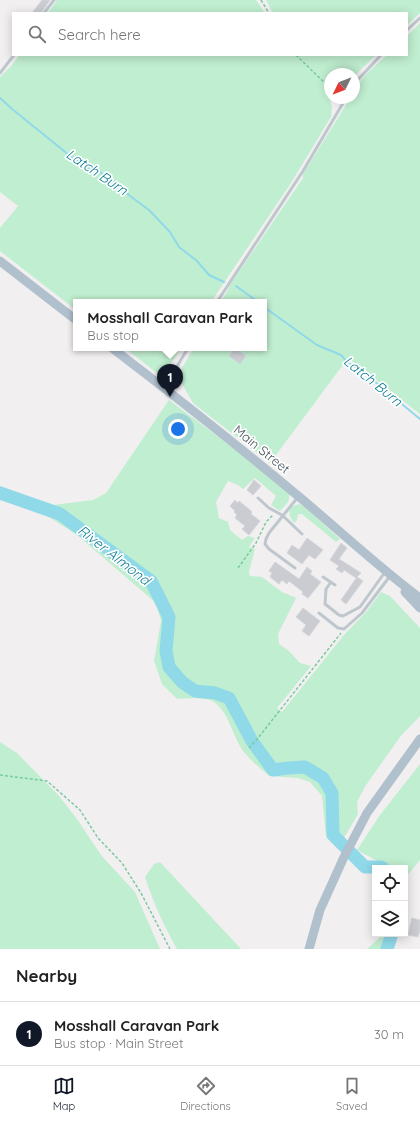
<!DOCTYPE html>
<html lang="en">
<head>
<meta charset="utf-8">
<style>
  :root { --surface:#fff; --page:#f6f6f6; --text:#222; --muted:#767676; --line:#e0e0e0; --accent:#111827 }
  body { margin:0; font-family:Quicksand,sans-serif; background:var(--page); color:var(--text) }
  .controls { position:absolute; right:12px; bottom:12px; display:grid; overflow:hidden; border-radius:0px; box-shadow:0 2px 10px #0003 }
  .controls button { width:36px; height:36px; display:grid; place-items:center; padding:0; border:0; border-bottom:1px solid var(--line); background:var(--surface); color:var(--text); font:20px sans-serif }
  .compass { position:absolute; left:324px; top:68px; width:36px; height:36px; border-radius:50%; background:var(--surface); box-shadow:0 2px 10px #0003; rotate:227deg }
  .you { position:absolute; left:178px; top:429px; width:14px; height:14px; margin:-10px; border:3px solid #fff; border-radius:50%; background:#1a73e8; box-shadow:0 0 0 6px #1a73e833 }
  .badge { display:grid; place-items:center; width:26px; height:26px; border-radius:50%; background:var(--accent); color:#fff; font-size:13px; font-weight:700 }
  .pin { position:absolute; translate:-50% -33px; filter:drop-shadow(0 1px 2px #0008) }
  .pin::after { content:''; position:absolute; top:21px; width:14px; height:12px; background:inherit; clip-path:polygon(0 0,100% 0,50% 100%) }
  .popup { position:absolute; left:73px; top:299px; width:194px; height:52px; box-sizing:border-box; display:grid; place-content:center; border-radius:0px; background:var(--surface); filter:drop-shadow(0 1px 3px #0005); font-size:13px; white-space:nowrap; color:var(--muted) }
  .popup b { font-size:15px; color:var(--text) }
  .popup::after { content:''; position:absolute; left:50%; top:100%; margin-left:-8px; border:8px solid transparent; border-top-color:var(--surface) }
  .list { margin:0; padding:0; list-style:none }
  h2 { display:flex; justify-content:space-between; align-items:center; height:52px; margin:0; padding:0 16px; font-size:17px }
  h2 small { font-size:13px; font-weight:400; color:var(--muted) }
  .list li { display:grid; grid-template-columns:26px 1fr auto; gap:12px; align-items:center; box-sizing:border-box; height:64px; padding:0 16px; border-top:1px solid var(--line) }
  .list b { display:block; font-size:15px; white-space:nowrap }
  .list p { margin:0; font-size:13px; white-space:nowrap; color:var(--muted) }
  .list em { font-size:13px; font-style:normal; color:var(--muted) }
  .icon { flex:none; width:22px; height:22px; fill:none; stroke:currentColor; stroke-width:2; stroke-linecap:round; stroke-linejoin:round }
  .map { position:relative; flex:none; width:420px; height:949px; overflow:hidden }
  .search { position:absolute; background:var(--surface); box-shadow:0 2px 10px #0003; left:12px; right:12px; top:12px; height:44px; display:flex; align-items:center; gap:10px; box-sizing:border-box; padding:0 14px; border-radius:0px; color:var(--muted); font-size:15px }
  .sheet { height:116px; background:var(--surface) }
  nav { display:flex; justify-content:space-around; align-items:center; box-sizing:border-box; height:56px; border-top:1px solid var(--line); background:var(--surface); font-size:11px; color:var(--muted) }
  nav a { display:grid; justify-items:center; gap:2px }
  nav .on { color:var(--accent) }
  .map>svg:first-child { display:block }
</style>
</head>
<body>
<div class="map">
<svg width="420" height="949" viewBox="0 0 420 949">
  <rect width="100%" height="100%" fill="#f2eff0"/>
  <path fill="#c0eed0" d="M57,0H256L265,13H48Z
    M266,0H420V13L407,25V13H273Z
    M420,23V414L348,358L270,463L193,403L181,382L182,368L194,348H264V302H221L232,282L303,178V174L346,105L350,98H354C354,82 376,65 387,55H407V36Z
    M19,55H376L354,76V74H330V98L332,108L331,117L291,183L211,302H76V310L0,251V228L18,206L0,192V77L12,65Z
    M125,348H181L162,377Z
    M169,400L252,462L290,494L288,502L280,511L271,505L276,496L255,478L243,489L238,485L228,481L216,502L219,518L228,522L230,530L242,540L248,536L255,538L249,547L255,549L249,571L250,576L262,577L282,592L296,598L278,634L279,644L289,651L300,663L311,666L277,708L282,712L344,635L367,611L381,592L390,596L420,628V716L400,737L366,785L357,802L358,814L338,848L326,836L322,796L310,782L298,778L269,776C261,769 251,761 244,752C233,738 229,712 214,702C208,697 186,698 177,699L162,684L154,661L161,621L156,603L77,535L49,517L0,499V486L19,497L53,505L93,500L106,493Z
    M299,504L305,507L340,539L336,542L302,514H298L297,520L294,523C287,513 287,507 299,504Z
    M0,742L17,753L59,796L77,819L101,855L135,892L160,949H0Z
    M420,764V860L406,877L405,868H390L357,850L380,815Z
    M160,862L241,949H177C164,926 153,902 145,877L154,864Z
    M384,934H390L386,949H367Z"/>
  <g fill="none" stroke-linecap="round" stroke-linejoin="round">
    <path stroke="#8fd9e9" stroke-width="2" d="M0,98L12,109L69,155L89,169L96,170L114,181L130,196L149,210L170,232L179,247L197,261L209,275L224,282
      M236,286L258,302
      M264,307L317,345L341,355L347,362L362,371L420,419"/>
    <path stroke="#8fd9e9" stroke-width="13" d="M0,493L60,514L151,581L169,617L166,651L169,667L182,682L195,691L215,693L229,698L252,741L273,770L288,768L305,767L323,778L332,793L333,835L365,867H381L383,868
      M387,949L392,934"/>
  </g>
  <path fill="#caccd2" stroke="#d4d6db" d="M42,0H50L41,13H32Z
    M235,348L246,356L240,364L229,356Z
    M254,480L261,486L253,495L247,490Z
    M235,500L237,503L239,501L250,510L252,512L251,514L260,521L249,535L242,529L245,526L235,518L237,515L234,512L235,511L230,506Z
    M307,538L323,550L315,559L309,555L302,564L287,553L292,545L299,550Z
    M341,543L347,548L339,559L361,573L356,578L344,570L342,573L336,569L339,566L330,560Z
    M275,562L299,579L307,567L312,571L310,574L321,582L308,598L302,594L303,592L289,581L287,584L282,580L279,584L270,577L272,573L269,571Z
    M357,577L363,581L346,604L341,600Z
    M303,608L320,621L309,636L302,631L306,625L296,617Z
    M412,918L420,920V930L418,937L408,935Z"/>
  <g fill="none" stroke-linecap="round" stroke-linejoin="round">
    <path stroke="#79ca9f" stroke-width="1.5" stroke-dasharray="3 2" stroke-linecap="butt" d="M261,0L269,13
      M296,55L330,88
      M238,568L256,543L266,522L273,515
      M249,748L258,738L341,633
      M0,775L47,781L80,810L98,838L122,863L141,893L170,949"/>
    <path stroke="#bec7ce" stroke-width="3" d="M44,13L54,0
      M407,30L420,18
      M0,73L14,55
      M354,84L381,55
      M217,302L303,171L346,98
      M164,388L188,348
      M258,498L269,508L282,515L302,534
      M295,568L269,549L265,544L266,539L269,533L298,497
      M323,577L335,585
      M331,582L326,589L325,604L339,615L343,616L360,607L385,572
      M319,613L338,628L344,629L362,613L390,576"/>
    <path stroke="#b0c0cd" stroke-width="9" d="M0,261L76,320
      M112,348C175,396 237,445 297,495C338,529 377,566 420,598
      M405,592L420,608
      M309,949L320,910L344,857L367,813L420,739"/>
  </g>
  <g text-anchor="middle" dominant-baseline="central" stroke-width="3.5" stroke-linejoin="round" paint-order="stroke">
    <g font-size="13" fill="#48535c" stroke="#fff">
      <text transform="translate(262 449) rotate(39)">Main Street</text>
    </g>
    <g font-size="14" font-style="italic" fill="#128097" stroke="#fff">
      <text transform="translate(97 172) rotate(34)">Latch Burn</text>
      <text transform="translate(373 381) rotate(39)">Latch Burn</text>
      <text transform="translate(114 555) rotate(38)">River Almond</text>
    </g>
  </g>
</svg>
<div class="controls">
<button><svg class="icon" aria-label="locate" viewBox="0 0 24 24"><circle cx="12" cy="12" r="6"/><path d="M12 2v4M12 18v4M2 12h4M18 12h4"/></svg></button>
<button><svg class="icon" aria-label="layers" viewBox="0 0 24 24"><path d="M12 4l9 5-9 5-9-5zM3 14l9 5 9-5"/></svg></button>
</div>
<svg class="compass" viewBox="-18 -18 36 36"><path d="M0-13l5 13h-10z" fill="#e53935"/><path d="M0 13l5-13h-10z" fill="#767676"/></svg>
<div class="you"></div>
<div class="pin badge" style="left:170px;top:397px">1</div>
<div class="popup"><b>Mosshall Caravan Park</b>Bus stop</div>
<div class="search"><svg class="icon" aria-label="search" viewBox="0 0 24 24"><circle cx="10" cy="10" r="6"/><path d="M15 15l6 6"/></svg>Search here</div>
</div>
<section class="sheet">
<h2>Nearby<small></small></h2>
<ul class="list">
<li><span class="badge">1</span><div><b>Mosshall Caravan Park</b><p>Bus stop · Main Street</p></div><em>30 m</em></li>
</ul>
</section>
<nav>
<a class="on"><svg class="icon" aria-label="map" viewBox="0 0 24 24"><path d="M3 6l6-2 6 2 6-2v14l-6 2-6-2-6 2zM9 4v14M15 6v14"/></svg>Map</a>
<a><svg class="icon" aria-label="directions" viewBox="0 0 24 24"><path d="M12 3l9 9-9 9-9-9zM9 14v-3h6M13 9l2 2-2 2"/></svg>Directions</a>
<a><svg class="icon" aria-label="saved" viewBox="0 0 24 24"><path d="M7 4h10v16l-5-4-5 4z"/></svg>Saved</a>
</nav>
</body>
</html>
